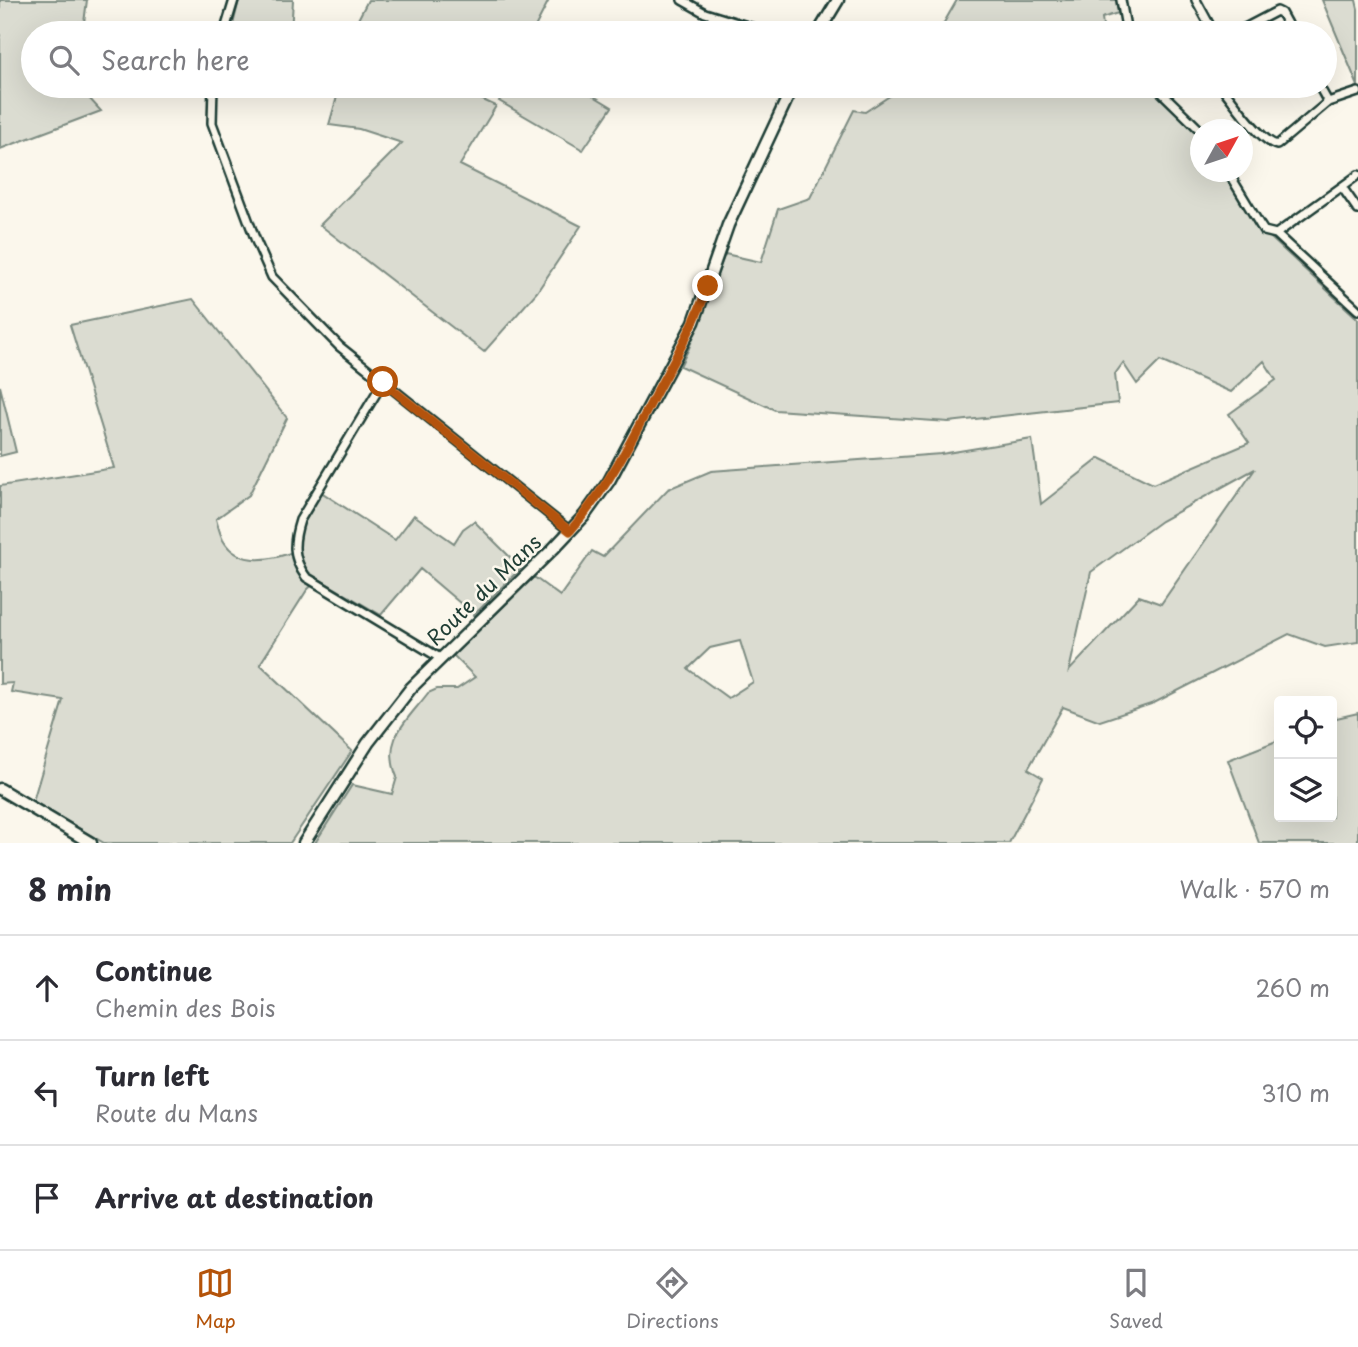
<!DOCTYPE html>
<html lang="en">
<head>
<meta charset="utf-8">
<style>
  :root { --surface:#fff; --page:#f7f7f7; --text:#2b2b33; --muted:#7c7c81; --line:#e1e1e2; --accent:#b45309 }
  body { margin:0; font-family:"Playpen Sans",sans-serif; background:var(--page); color:var(--text) }
  .controls { position:absolute; right:21px; bottom:21px; display:grid; overflow:hidden; border-radius:7px; box-shadow:0 7px 28px #0002 }
  .controls button { width:63px; height:63px; display:grid; place-items:center; padding:0; border:0; border-bottom:2px solid var(--line); background:var(--surface); color:var(--text); font:35px sans-serif }
  .compass { position:absolute; left:1190px; top:119px; width:63px; height:63px; border-radius:50%; background:var(--surface); box-shadow:0 7px 28px #0002; rotate:50deg }
  .stop { position:absolute; width:21px; height:21px; margin:-16px; border:5px solid #b45309; border-radius:50%; background:#fff }
  .stop.end { background:#b45309; border-color:#fff; box-shadow:0 2px 7px #0008 }
  .list { margin:0; padding:0; list-style:none }
  h2 { display:flex; justify-content:space-between; align-items:center; height:91px; margin:0; padding:0 28px; font-size:30px }
  h2 small { font-size:23px; font-weight:400; color:var(--muted) }
  .list li { display:grid; grid-template-columns:46px 1fr auto; gap:21px; align-items:center; box-sizing:border-box; height:105px; padding:0 28px; border-top:2px solid var(--line) }
  .list b { display:block; font-size:26px; white-space:nowrap }
  .list p { margin:0; font-size:23px; white-space:nowrap; color:var(--muted) }
  .list em { font-size:23px; font-style:normal; color:var(--muted) }
  .icon { flex:none; width:38px; height:38px; fill:none; stroke:currentColor; stroke-width:2; stroke-linecap:round; stroke-linejoin:round }
  .map { position:relative; flex:none; width:1358px; height:843px; overflow:hidden }
  .search { position:absolute; background:var(--surface); box-shadow:0 7px 28px #0002; left:21px; right:21px; top:21px; height:77px; display:flex; align-items:center; gap:18px; box-sizing:border-box; padding:0 24px; border-radius:38px; color:var(--muted); font-size:26px }
  .sheet { height:406px; background:var(--surface) }
  nav { display:flex; justify-content:space-around; align-items:center; box-sizing:border-box; height:98px; border-top:2px solid var(--line); background:var(--surface); font-size:19px; color:var(--muted) }
  nav a { display:grid; justify-items:center; gap:4px }
  nav .on { color:var(--accent) }
  .map>svg:first-child { display:block }
</style>
</head>
<body>
<div class="map">
<svg width="1358" height="843" viewBox="0 0 1358 843">
  <rect width="100%" height="100%" fill="#fbf7ec"/>
  <filter id="ink" filterUnits="userSpaceOnUse"><feTurbulence type="fractalNoise" baseFrequency=".0143" numOctaves="2"/><feDisplacementMap in="SourceGraphic" scale="14" xChannelSelector="R" yChannelSelector="G"/><feConvolveMatrix kernelMatrix="1 2 1 2 8 2 1 2 1" color-interpolation-filters="sRGB"/></filter>
  <g filter="url(#ink)">
    <path fill="#dbdcd1" stroke="#7d8c82" stroke-width="2" fill-rule="evenodd" d="M0,0H87L84,23L48,33H33V86H78L101,111L0,149Z
      M239,0H293L291,33H231Z
      M368,0H549L532,33H351Z
      M957,0H1116L1118,13L1102,18L1103,26L1088,33H938Z
      M1322,0H1356L1358,9V86Z
      M340,86H460L459,89L496,106L460,165L581,226L537,292L484,352L320,225L402,143L359,129L329,125Z
      M510,86H577L612,107L583,150L499,101Z
      M905,86H1150L1200,136V172H1223L1255,223L1358,319V642L1325,647L1289,634L1154,703L1100,721L1063,707L1028,769L1043,778L1009,843H315L352,785L392,794L397,777C381,739 407,721 428,693L437,689H457L475,677L453,655L534,577L560,596L592,551L603,557L668,489L711,471L941,454L1032,439L1041,504L1100,458L1153,484L1249,443L1229,414L1276,380L1264,361L1231,392L1160,361L1137,384L1123,363L1115,374L1118,403L949,422L775,410L680,366L689,348L725,254L761,262L778,209L810,198L854,110L865,112ZM1255,469L1161,604L1139,596L1069,671L1091,572L1161,521ZM740,641L753,682L728,698L688,669L710,648Z
      M193,299L287,418L249,495L216,519C218,526 220,534 223,540C239,568 274,560 298,550L302,527L321,492L395,540L414,515L454,543L463,529L474,521L521,568L474,615L420,569L381,615L319,579L307,590L260,664L352,751L290,843H104L33,801L63,700L11,692L13,683L0,684V486L114,468L70,325Z
      M0,386L16,452L0,456Z
      M1358,713V843H1259L1228,760L1279,740V817H1332V719Z"/>
    <g fill="none" stroke-linecap="round" stroke-linejoin="round">
      <g stroke="#1f3d34" stroke-width="12">
        <path id="street" d="M682,0L705,13L770,33
          M1121,0L1127,33
          M1196,0L1214,33
          M224,33L234,0
          M1235,33L1277,11L1281,13L1292,33
          M213,86L212,123L256,241L272,277L339,346L570,531
          M1155,86L1200,130
          M1221,86C1232,99 1261,142 1277,145L1328,102L1358,92
          M1319,86L1328,102
          M1228,172L1260,225L1264,231L1276,234
          M1342,187L1358,210
          M1276,234L1358,310
          M1276,234L1358,175
          M383,382L300,520C293,542 292,558 306,577L440,658"/>
      </g>
      <g stroke="#1f3d34" stroke-width="15">
        <path id="secondary" d="M818,33L838,0
          M0,789L91,843
          M304,843L368,743L411,688L553,549L584,516L609,481L694,322L728,225L793,86"/>
      </g>
      <use href="#street" stroke="#fbf7ec" stroke-width="7"/>
      <use href="#secondary" stroke="#fbf7ec" stroke-width="10"/>
    </g>
  </g>
  <g fill="none" stroke-linecap="round" stroke-linejoin="round" filter="url(#ink)">
    <path stroke="#b45309" stroke-width="9" d="M383,382L570,531C607,489 631,442 656,393C675,358 695,324 708,286"/>
  </g>
  <g text-anchor="middle" dominant-baseline="central" stroke-width="5" stroke-linejoin="round" paint-order="stroke">
    <g font-size="21" fill="#1f3d34" stroke="#fbf7ec">
      <text transform="translate(483 589) rotate(-44)">Route du Mans</text>
    </g>
  </g>
</svg>
<div class="controls">
<button><svg class="icon" aria-label="locate" viewBox="0 0 24 24"><circle cx="12" cy="12" r="6"/><path d="M12 2v4M12 18v4M2 12h4M18 12h4"/></svg></button>
<button><svg class="icon" aria-label="layers" viewBox="0 0 24 24"><path d="M12 4l9 5-9 5-9-5zM3 14l9 5 9-5"/></svg></button>
</div>
<svg class="compass" viewBox="-18 -18 36 36"><path d="M0-13l5 13h-10z" fill="#e53935"/><path d="M0 13l5-13h-10z" fill="#7c7c81"/></svg>
<div class="stop" style="left:383px;top:382px"></div>
<div class="stop end" style="left:708px;top:286px"></div>
<div class="search"><svg class="icon" aria-label="search" viewBox="0 0 24 24"><circle cx="10" cy="10" r="6"/><path d="M15 15l6 6"/></svg>Search here</div>
</div>
<section class="sheet">
<h2>8 min<small>Walk · 570 m</small></h2>
<ul class="list">
<li><svg class="icon" aria-label="ahead" viewBox="0 0 24 24"><path d="M12 20V5M6 11l6-6 6 6"/></svg><div><b>Continue</b><p>Chemin des Bois</p></div><em>260 m</em></li>
<li><svg class="icon" aria-label="left" viewBox="0 0 24 24"><path d="M17 20v-9H6M10 6l-5 5 5 5"/></svg><div><b>Turn left</b><p>Route du Mans</p></div><em>310 m</em></li>
<li><svg class="icon" aria-label="arrive" viewBox="0 0 24 24"><path d="M6 21V4h12l-3 4 3 4H6"/></svg><div><b>Arrive at destination</b></div></li>
</ul>
</section>
<nav>
<a class="on"><svg class="icon" aria-label="map" viewBox="0 0 24 24"><path d="M3 6l6-2 6 2 6-2v14l-6 2-6-2-6 2zM9 4v14M15 6v14"/></svg>Map</a>
<a><svg class="icon" aria-label="directions" viewBox="0 0 24 24"><path d="M12 3l9 9-9 9-9-9zM9 14v-3h6M13 9l2 2-2 2"/></svg>Directions</a>
<a><svg class="icon" aria-label="saved" viewBox="0 0 24 24"><path d="M7 4h10v16l-5-4-5 4z"/></svg>Saved</a>
</nav>
</body>
</html>
